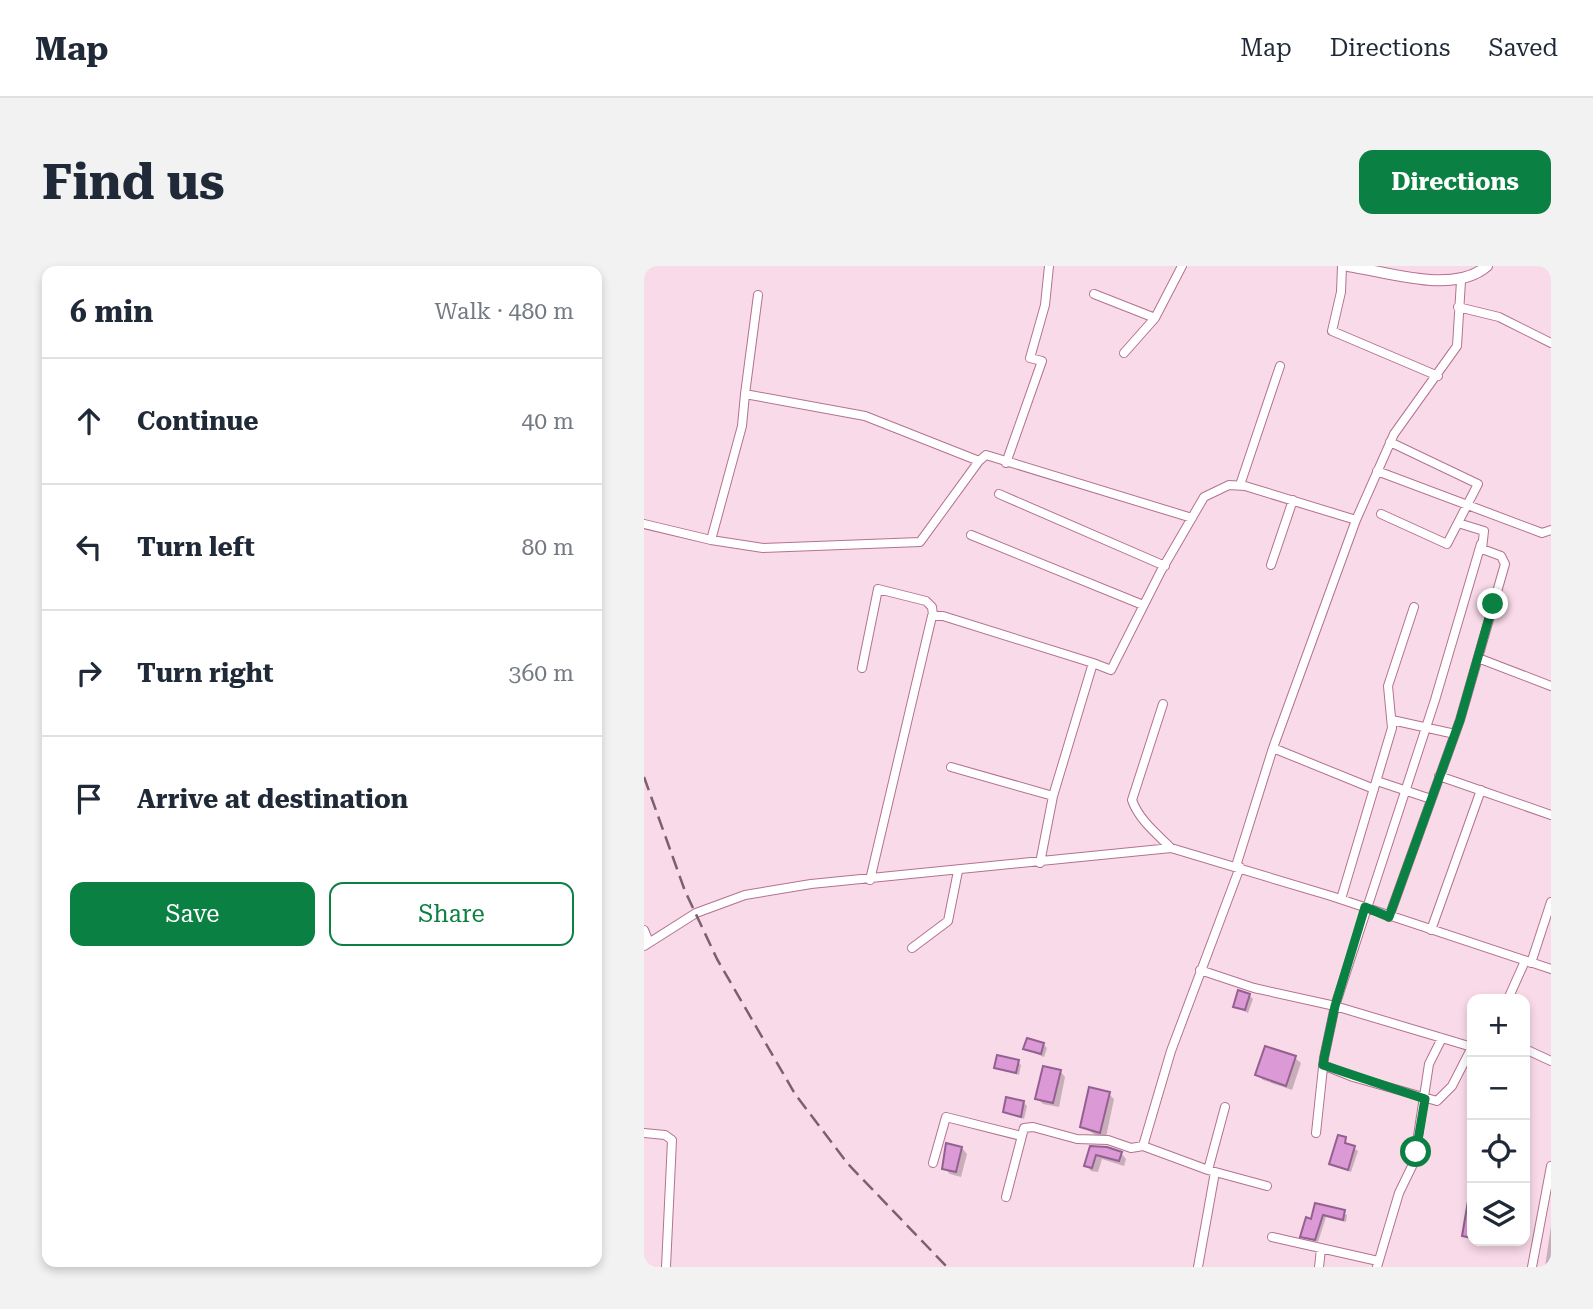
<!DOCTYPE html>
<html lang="en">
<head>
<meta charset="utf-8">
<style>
  :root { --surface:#fff; --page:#f2f2f3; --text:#1f2937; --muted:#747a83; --line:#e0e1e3; --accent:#0b8043 }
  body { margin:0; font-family:"Roboto Serif",serif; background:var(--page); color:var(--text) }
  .controls { position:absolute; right:21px; bottom:21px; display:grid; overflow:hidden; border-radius:14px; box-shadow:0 4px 10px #0003 }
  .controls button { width:63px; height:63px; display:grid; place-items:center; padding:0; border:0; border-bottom:2px solid var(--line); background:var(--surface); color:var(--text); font:35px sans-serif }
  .stop { position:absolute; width:21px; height:21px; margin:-16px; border:5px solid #0b8043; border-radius:50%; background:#fff }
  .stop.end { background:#0b8043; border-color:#fff; box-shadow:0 2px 7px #0008 }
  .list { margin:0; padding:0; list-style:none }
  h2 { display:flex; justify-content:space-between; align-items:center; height:91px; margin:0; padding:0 28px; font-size:30px }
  h2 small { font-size:23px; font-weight:400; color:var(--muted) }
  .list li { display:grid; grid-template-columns:46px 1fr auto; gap:21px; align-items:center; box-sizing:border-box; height:126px; padding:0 28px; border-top:2px solid var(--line) }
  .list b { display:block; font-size:26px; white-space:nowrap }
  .list em { font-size:23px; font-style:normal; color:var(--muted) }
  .actions { display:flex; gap:14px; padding:21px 28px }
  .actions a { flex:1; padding:16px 0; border:2px solid var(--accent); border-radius:14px; text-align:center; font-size:24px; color:var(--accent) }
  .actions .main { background:var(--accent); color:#fff }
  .icon { flex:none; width:38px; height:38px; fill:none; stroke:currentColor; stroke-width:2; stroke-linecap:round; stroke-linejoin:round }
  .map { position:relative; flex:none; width:907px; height:1001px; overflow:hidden; border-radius:14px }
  header { display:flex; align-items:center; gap:42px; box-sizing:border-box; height:98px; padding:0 35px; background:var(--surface); border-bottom:2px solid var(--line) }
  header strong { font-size:33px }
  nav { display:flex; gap:38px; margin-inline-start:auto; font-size:24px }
  .intro { display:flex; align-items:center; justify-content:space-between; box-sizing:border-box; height:168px; padding:0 42px }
  h1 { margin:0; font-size:49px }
  .button { padding:18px 32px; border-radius:14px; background:var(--accent); color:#fff; font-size:24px; font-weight:700 }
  main { display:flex; gap:42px; padding:0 42px }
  aside { flex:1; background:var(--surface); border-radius:14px; box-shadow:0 4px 10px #0003 }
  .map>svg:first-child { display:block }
</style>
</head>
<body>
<header>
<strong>Map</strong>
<nav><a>Map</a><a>Directions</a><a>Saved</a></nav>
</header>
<div class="intro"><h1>Find us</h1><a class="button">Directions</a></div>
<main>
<aside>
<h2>6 min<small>Walk · 480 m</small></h2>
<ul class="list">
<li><svg class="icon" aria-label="ahead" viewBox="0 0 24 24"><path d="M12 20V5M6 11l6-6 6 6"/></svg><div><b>Continue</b></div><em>40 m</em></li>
<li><svg class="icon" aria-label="left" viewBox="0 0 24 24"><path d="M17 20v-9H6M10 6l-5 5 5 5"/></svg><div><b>Turn left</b></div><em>80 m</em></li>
<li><svg class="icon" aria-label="right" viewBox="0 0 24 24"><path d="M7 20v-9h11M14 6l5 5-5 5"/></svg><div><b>Turn right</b></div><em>360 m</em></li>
<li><svg class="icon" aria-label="arrive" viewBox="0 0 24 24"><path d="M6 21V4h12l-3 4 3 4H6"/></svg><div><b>Arrive at destination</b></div></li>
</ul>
<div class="actions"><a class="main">Save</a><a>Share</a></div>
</aside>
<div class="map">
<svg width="907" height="1001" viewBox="0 0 907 1001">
  <rect width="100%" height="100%" fill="#f9dae8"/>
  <path fill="#0003" d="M605,729L609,733L604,747L591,740Z
    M399,778L403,782L400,791L381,783Z
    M651,792L657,797L648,824L619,814L613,809Z
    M374,796L377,799L375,809L352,801Z
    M416,805L421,811L415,841L399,838L393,832Z
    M465,828L470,833L462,871L456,872L438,860Z
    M380,837L383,840L380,853L361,846Z
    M701,873L704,879L714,885L707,906L687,898Z
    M318,882L323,888L317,911L306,908L300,902Z
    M447,882L477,887L482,893L480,900L458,893L454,906L447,905L442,899Z
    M672,939L703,949L702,956L682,951L674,976L658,970L669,955Z
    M907,960V1001H901Z"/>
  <path fill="#db99d6" stroke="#946091" stroke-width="2" d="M594,724L606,728L601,744L589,741Z
    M383,772L400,777L397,788L379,783Z
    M621,780L652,790L642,820L611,809Z
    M353,789L375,794L372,807L350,802Z
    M399,800L417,804L409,837L391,833Z
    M445,821L466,826L456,867L436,861Z
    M362,831L380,835L377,851L359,846Z
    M694,869L702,871L701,877L711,880L704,904L685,898Z
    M302,877L318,881L312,906L298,903Z
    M446,880L463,881L478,886L475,895L452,889L448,902L440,900Z
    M824,935H828V972L818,970Z
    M671,937L701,944L699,954L679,949L671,974L656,971L662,951L667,953Z"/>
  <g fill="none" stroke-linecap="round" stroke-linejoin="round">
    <g stroke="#b47192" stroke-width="10">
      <path id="minor" d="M698,0L697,26L688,65L794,110
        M450,28L511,52
        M114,29L101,128L221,150L335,195L342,189L548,252
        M814,41L855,51L907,77
        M480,87L511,52L538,0
        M101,128L98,160L67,274L119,282L276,276L335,195
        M362,197L398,95L386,92L401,39L405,0
        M733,205L898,267L907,264
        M596,219L636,100
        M355,228L521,300
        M737,248L803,278L834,218L746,176
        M0,258L67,274
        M327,269L499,339
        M627,299L649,234
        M834,392L907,420
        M218,402L234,323L282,335L288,341L289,349
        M519,438L488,534C495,554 513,568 527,582
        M748,454L811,468
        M629,482L730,523
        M307,501L409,530
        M795,510L907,549
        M733,515L787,533
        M396,597L409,530L449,397L467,404L517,305L560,231L585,219L601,220L712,254
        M592,600L629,482L712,254L750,168L813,80L817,15
        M596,601L527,785L499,880L564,904L623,920
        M226,614L288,350H299L449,397
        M697,633L748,462L744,420L770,341
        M745,651L816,454L861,298L857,290L838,283L840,265L814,257
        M0,664L5,676
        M787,664L837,524
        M0,680L52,647L101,629L167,618L527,582L687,630L907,703
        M268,682L304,655L314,605
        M887,697L907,636
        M556,704L610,722L691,740L828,781
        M864,733L881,695
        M881,783L907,795
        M679,799L709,811L793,835L808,820L828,781
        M0,867L21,869L28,874L22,1001
        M672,867L680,792L691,740L791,434L837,278
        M289,897L302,851L377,870
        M564,904L581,841
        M362,931L380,862L389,861L433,873L464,874L487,882L499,880
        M628,971L734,995
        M554,1001L571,906
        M675,1001L677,983
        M733,1001L755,927L770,896L785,798L798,772
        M888,1001L907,900"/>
    </g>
    <g stroke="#b47192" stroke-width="12">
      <path id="tertiary" d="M704,0C744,6 810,29 843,0"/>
    </g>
    <use href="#minor" stroke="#fff" stroke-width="8"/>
    <use href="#tertiary" stroke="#fff" stroke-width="10"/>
    <path stroke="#7d606e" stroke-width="2.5" stroke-dasharray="14 7" stroke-linecap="butt" d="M0,511L41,625L73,693L151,828L204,898L303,1001"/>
  </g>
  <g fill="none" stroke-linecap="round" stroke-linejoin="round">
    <path stroke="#0b8043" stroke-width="9" d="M772,886L781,833L679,799L680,792L691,740L721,641L745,651L816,454L849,338"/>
  </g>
</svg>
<div class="controls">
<button>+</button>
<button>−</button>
<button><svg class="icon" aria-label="locate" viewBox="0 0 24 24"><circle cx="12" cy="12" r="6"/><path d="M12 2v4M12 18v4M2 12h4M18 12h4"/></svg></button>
<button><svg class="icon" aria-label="layers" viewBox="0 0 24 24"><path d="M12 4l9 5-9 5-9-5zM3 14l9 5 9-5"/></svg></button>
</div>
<div class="stop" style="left:772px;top:886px"></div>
<div class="stop end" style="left:849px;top:338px"></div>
</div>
</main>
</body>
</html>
